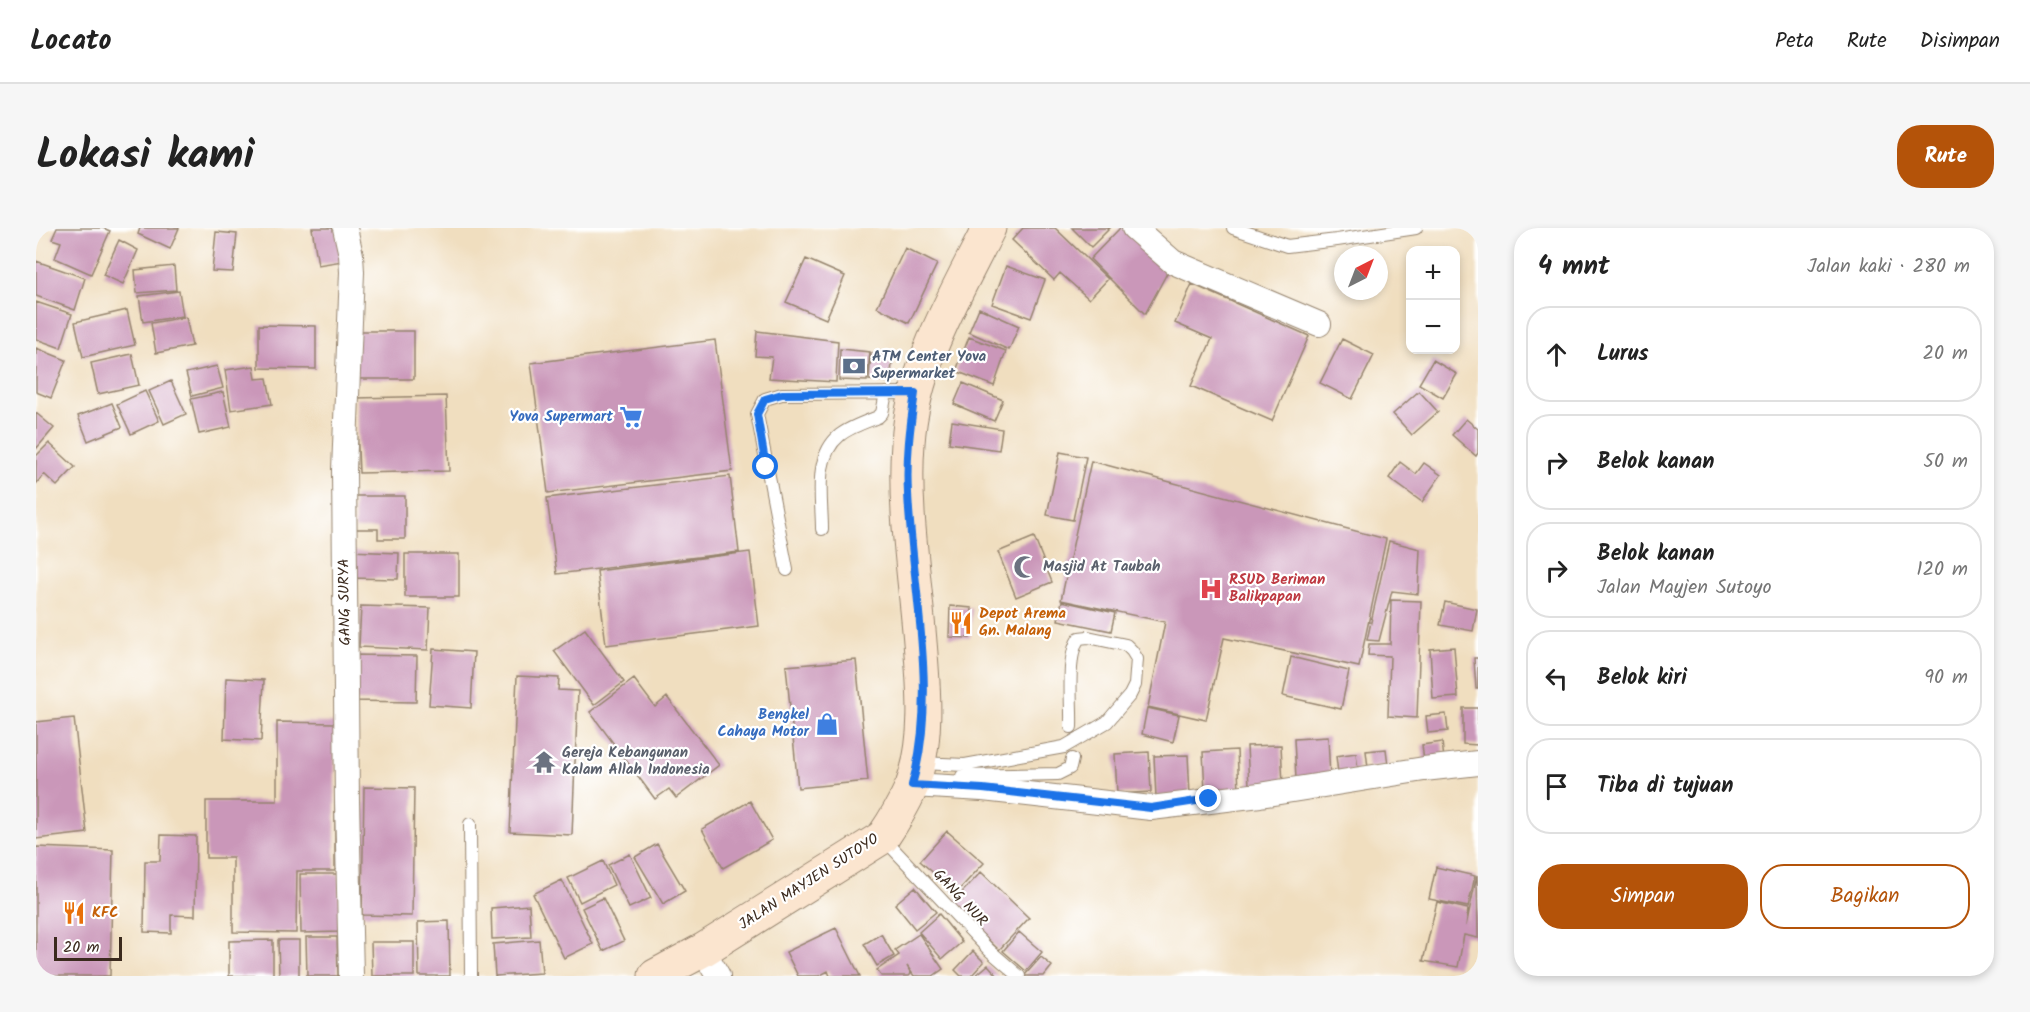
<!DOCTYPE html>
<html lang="id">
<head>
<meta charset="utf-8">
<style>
  :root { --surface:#fff; --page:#f6f6f6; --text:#222; --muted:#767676; --line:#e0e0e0; --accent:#b45309 }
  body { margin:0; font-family:Kalam,sans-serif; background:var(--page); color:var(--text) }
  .controls { position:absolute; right:18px; top:18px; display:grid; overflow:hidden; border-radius:12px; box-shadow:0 3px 9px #0003 }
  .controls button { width:54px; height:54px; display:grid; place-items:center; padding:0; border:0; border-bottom:2px solid var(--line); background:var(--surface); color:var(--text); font:30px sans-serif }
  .compass { position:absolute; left:1298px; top:18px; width:54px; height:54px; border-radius:50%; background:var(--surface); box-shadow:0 3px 9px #0003; rotate:42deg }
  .scale { position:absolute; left:18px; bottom:15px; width:68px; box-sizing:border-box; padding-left:6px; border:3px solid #3b2a1e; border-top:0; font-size:16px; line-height:21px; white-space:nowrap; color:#3b2a1e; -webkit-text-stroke:4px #fff; paint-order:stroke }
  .stop { position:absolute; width:18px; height:18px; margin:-14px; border:4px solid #1a73e8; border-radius:50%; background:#fff }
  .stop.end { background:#1a73e8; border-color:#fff; box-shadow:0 2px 6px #0008 }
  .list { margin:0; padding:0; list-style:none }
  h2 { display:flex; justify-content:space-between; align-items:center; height:78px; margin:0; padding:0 24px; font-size:26px }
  h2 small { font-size:20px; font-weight:400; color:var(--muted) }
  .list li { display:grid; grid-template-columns:39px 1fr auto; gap:18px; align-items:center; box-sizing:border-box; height:96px; margin:0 12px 12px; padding:0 12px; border:2px solid var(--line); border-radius:24px }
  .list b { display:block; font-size:22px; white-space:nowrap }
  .list p { margin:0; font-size:20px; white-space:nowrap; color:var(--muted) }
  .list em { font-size:20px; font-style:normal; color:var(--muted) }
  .actions { display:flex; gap:12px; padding:18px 24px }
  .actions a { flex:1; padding:14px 0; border:2px solid var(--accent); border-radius:24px; text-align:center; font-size:21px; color:var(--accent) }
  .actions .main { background:var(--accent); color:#fff }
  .icon { flex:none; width:33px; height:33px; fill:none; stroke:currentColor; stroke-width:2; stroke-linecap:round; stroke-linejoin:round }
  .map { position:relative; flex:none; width:1442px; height:748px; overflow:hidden; border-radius:24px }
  header { display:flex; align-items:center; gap:36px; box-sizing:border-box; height:84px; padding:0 30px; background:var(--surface); border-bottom:2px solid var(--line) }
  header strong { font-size:28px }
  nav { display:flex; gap:33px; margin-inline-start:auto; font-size:21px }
  .intro { display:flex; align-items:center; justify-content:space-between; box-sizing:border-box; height:144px; padding:0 36px }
  h1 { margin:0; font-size:42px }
  .button { padding:15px 27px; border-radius:24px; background:var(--accent); color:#fff; font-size:21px; font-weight:700 }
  main { display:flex; gap:36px; padding:0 36px }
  aside { flex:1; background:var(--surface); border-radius:24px; box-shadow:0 3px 9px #0003 }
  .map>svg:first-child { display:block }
</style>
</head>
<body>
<header>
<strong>Locato</strong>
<nav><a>Peta</a><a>Rute</a><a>Disimpan</a></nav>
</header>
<div class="intro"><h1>Lokasi kami</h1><a class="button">Rute</a></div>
<main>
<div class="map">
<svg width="1442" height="748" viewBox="0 0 1442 748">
  <rect width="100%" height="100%" fill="#fff"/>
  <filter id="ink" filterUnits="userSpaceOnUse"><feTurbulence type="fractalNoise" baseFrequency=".0167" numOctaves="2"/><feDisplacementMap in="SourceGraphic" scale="12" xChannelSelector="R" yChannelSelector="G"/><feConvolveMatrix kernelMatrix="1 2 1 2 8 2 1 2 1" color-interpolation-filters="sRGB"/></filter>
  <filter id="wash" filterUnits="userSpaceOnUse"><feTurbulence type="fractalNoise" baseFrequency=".008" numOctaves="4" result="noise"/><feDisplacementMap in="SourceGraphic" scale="24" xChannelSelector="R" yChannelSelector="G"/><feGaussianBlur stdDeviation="1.35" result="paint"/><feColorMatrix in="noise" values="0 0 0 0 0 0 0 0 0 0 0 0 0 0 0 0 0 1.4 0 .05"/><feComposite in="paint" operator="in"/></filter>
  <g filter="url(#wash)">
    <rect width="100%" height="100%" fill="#f0debf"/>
    <g id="blocks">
      <path fill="#ca97b9" d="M21,0H67L74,3L55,46L19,30L25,14L16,11Z
        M104,0H143L134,21L102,6Z
        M276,0H301L307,33L282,37Z
        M987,0H1019L1072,51L1053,71L1024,45L1018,52L976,12Z
        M1036,0H1074L1055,19Z
        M1084,0H1087L1131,45L1109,86L1054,31Z
        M180,4L201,6L197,44L176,43Z
        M83,12L102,22L87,56L67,47Z
        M869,20L901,36L873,95L841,79Z
        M770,31L809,48L790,91L750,74Z
        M0,33L49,50L39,82L0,68Z
        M138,38L140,62L101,65L99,42Z
        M970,38L1009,52L995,90L956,76Z
        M1156,56L1273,108L1236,193L1155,158L1176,111L1139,95Z
        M143,63L147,88L107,94L103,68Z
        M0,74L36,86L25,120L0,111Z
        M943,80L983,98L973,122L933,104Z
        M91,82L99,117L47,129L39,94Z
        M150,89L156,118L120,125L115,95Z
        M223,97L280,98V141L223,140Z
        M319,103H378V151H320Z
        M721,103L802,113L800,154L733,150L736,129L719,128Z
        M933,109L970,123L958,158L920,143Z
        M1306,111L1338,127L1316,171L1284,155Z
        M679,112L696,243L512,265L495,135Z
        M0,120L30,132L15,170L0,164Z
        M804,121L834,124L831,153L803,152Z
        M835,125L857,127L854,154L833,152Z
        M96,126L103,157L62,166L55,135Z
        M1397,132L1421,146L1407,170L1383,156Z
        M181,138L187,160L156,168L150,145Z
        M218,138L220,151L231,150L236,176L195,182L189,142Z
        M135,153L150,186L128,196L113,163Z
        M927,155L967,172L958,193L918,176Z
        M109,163L123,193L95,206L81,176Z
        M1383,163L1402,184L1376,207L1357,186Z
        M187,164L195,199L163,206L155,171Z
        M410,168L413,243L323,245L320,170Z
        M76,175L86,199L52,213L42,188Z
        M0,185L18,200L0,221Z
        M1430,191L1442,201V225L1440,228L1416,207Z
        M916,193L966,201L963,222L913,215Z
        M13,215L39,239L21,258L8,246L0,256V228Z
        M1024,224L1050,229L1037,292L1011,287Z
        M1055,233L1350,311L1323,439L1188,410L1170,492L1112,479L1129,394L1025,372Z
        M1364,234L1380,246L1388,235L1405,247L1386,274L1353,250Z
        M694,248L703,324L521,346L511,270Z
        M318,268H369V311H342V301H319Z
        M998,309L1016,354L980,369L962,324Z
        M1353,313L1384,321L1382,366L1356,363L1343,413L1331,412Z
        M313,323L363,325L362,351L313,350Z
        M714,324L723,398L570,417L561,343Z
        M369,326H423V369H369Z
        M1355,372L1385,373L1381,490L1352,488L1354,428L1332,427L1333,416H1354Z
        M1026,373L1079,385L1075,403L1022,392Z
        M1409,374L1441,381L1437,403L1404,397Z
        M325,378L394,380L392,422L323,419Z
        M914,378L936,380L934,410L913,409Z
        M549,401L588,454L558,477L518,423Z
        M1418,419L1422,469L1397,471L1394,421Z
        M397,421L438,424L435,480L393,477Z
        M315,427L381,428L380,474L314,473Z
        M1255,429L1313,443L1305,481L1247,468Z
        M1438,430H1442V461H1440Z
        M820,432L832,553L762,560L750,438Z
        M481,448L523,450L522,462L542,463L536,607L474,604Z
        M190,450L228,452L225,513L188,511Z
        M598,451L619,479L631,469L683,537L640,570L633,561L619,571L554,484Z
        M1111,480L1143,487L1137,514L1106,506Z
        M1427,480H1442V517L1427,516Z
        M1410,486L1412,503L1392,505L1390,488Z
        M38,490L51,605L0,611V494Z
        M241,494L299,495V643H261L260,705L197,704V630H170V573H241Z
        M1292,509L1294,550L1260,551L1258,511Z
        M1406,514L1408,531L1388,533L1386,517Z
        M1245,517L1247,557L1213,558L1211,518Z
        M1350,521L1352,537L1332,540L1330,523Z
        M1201,522L1203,562L1169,564L1167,524Z
        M1113,524L1115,564L1081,566L1079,526Z
        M1320,525L1322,542L1302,545L1300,528Z
        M1152,527L1154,567L1120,569L1118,528Z
        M328,559L378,560L376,688L326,687Z
        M714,573L736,612L687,640L666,601Z
        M911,603L948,635L920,665L884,633Z
        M125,607L160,608L159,688L135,687V705L108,704L109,633H124Z
        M621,616L649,663L627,676L599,629Z
        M0,619L77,622L74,748H0Z
        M594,626L615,670L593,680L572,637Z
        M567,633L578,657L544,674L532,650Z
        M1400,639L1439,648L1432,679L1393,671Z
        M945,644L993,690L963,722L915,676Z
        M264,646H303L304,704L265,705Z
        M1441,647L1442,710L1428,707L1422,739L1387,733L1401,674L1432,681L1430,698Z
        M526,652L557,716L528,730L497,666Z
        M879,659L900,684L879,701L859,676Z
        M567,670L588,713L567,723L546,680Z
        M493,677L495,709L456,711L455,680Z
        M903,686L926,714L906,731L883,704Z
        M413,693L414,748H383L382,694Z
        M800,700L824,748H794L792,743L783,748H762L750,724Z
        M983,704L1006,724L990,743L967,723Z
        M845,706L858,728L841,738L828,716Z
        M883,706L907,741L897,748H878L871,738L875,746L873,748H845L841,742L863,727L859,722Z
        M270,709H301L302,748H271Z
        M237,712V748H193V713Z
        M242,712H263V748H243Z
        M503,712L506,745L459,748L457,716Z
        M335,714H378V748H336Z
        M937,723L948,734L935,748H925L919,742Z
        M1005,729L1016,738L1008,748H988Z
        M952,737L962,748H939Z"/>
    </g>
  </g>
  <g filter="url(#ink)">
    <use href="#blocks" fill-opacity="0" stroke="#96846e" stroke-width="1.5"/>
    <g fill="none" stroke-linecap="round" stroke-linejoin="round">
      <g stroke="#96846e" stroke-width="14">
        <path id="lane" d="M1197,0L1251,18L1301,12L1380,0
          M786,301C786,270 777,229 804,207C814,199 829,194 842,189L846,185L850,165
          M751,342L721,186L729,171L746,166L878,165
          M884,535L929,537L1028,519L1071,494L1094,467L1099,457L1101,431L1096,423L1090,417L1052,409L1043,410C1030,428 1036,475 1035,499
          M926,548L1022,546L1034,540L1036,531
          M434,596L435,748
          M847,610L953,722L983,748"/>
      </g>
      <g stroke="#96846e" stroke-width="26">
        <path id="street" d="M309,0L315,27L316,44L308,242L311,573L315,748
          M1098,0L1137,34L1283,96
          M876,557L947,561L1115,580L1224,567L1388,541L1442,535
          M667,722L682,748"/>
      </g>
      <g stroke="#96846e" stroke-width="35">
        <path id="secondary" d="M619,748L667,722L847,609C858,593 868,576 876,558C893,513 888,460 884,414C879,350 867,279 872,215C877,137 919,68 953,0"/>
      </g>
      <use href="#lane" stroke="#fff" stroke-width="12"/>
      <use href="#street" stroke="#fff" stroke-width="24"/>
      <use href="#secondary" stroke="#fbe5cf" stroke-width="33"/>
    </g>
  </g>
  <g fill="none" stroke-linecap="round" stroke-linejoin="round" filter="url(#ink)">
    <path stroke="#1a73e8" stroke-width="8" d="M730,239L721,186L729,171L746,166L879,165C874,199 870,231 872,265C876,360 903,465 876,557L947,561L1115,580L1173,571"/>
  </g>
  <defs>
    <g id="bank-bare" transform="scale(1.8)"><path d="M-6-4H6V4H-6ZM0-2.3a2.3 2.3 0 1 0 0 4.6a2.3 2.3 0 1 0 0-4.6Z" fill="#5c6f8a" stroke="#fff" stroke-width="2.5" paint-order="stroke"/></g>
    <g id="supermarket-bare" transform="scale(1.8)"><path d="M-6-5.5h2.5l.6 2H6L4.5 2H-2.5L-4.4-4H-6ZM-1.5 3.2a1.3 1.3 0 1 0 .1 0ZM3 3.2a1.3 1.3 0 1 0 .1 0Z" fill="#3f7fe0" stroke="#fff" stroke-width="2.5" paint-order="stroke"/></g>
    <g id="mosque-bare" transform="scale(1.8)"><path d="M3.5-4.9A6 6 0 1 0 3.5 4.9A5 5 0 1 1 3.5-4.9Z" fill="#6b7280" stroke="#fff" stroke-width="2.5" paint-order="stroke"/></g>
    <g id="hospital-bare" transform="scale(1.8)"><path d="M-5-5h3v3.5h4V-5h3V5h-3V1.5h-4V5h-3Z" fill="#e0444e" stroke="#fff" stroke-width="2.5" paint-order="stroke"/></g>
    <g id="restaurant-bare" transform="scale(1.8)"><path d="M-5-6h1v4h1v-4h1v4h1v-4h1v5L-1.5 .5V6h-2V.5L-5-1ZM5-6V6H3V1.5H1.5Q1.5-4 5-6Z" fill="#e8710a" stroke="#fff" stroke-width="2.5" paint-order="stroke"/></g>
    <g id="shop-bare" transform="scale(1.8)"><path d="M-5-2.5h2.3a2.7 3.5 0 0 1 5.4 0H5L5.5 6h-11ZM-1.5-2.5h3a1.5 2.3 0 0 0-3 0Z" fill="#3f7fe0" stroke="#fff" stroke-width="2.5" paint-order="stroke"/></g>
    <g id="temple-bare" transform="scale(1.8)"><path d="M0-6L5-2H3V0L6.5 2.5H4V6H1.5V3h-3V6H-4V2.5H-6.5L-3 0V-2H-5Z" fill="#6b7280" stroke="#fff" stroke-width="2.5" paint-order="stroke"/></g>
  </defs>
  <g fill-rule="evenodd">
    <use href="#bank-bare" x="818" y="138"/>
    <use href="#supermarket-bare" x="595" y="189"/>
    <use href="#mosque-bare" x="989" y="339"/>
    <use href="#hospital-bare" x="1175" y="361"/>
    <use href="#restaurant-bare" x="925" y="395"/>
    <use href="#shop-bare" x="791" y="496"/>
    <use href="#temple-bare" x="508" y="534"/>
    <use href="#restaurant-bare" x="38" y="685"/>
  </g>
  <g text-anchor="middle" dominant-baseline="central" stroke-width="4.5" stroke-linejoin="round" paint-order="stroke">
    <g font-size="15" font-weight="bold" fill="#4e5e75" stroke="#fff" text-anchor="start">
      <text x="836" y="129">ATM Center Yova<tspan x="836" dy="17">Supermarket</tspan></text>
    </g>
    <g font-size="15" font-weight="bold" fill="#366cbe" stroke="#fff" text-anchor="end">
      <text x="577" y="189">Yova Supermart</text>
      <text x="773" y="487">Bengkel<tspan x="773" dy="17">Cahaya Motor</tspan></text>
    </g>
    <g font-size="15" font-weight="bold" fill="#5b616d" stroke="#fff" text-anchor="start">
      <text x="1007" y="339">Masjid At Taubah</text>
      <text x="526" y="525">Gereja Kebangunan<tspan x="526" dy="17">Kalam Allah Indonesia</tspan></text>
    </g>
    <g font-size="15" font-weight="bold" fill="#be3a42" stroke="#fff" text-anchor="start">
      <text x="1193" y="352">RSUD Beriman<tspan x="1193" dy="17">Balikpapan</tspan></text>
    </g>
    <g font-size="15" fill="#3b2a1e" stroke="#fff">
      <text transform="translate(309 374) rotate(-91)">GANG SURYA</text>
      <text transform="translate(773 654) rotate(-33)">JALAN MAYJEN SUTOYO</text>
      <text transform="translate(924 670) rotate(47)">GANG NUR</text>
    </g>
    <g font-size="15" font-weight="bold" fill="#c56008" stroke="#fff" text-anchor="start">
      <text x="943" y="386">Depot Arema<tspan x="943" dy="17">Gn. Malang</tspan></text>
      <text x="56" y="685">KFC</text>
    </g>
  </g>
</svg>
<div class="controls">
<button>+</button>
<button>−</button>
</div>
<svg class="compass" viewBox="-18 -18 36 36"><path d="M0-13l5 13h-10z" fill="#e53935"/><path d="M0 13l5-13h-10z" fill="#767676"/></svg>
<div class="scale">20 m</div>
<div class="stop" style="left:730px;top:239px"></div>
<div class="stop end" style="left:1173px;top:571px"></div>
</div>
<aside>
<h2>4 mnt<small>Jalan kaki · 280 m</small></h2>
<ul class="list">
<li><svg class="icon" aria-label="ahead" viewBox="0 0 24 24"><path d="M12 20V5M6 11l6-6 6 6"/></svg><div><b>Lurus</b></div><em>20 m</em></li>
<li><svg class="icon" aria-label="right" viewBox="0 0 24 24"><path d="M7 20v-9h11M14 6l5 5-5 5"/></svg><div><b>Belok kanan</b></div><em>50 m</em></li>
<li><svg class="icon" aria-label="right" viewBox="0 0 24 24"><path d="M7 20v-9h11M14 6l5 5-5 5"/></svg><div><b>Belok kanan</b><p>Jalan Mayjen Sutoyo</p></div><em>120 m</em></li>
<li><svg class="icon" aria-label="left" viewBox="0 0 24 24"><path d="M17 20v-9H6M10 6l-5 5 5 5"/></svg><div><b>Belok kiri</b></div><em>90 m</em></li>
<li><svg class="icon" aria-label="arrive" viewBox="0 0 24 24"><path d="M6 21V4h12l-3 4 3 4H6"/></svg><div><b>Tiba di tujuan</b></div></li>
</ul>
<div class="actions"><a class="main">Simpan</a><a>Bagikan</a></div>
</aside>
</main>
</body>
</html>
